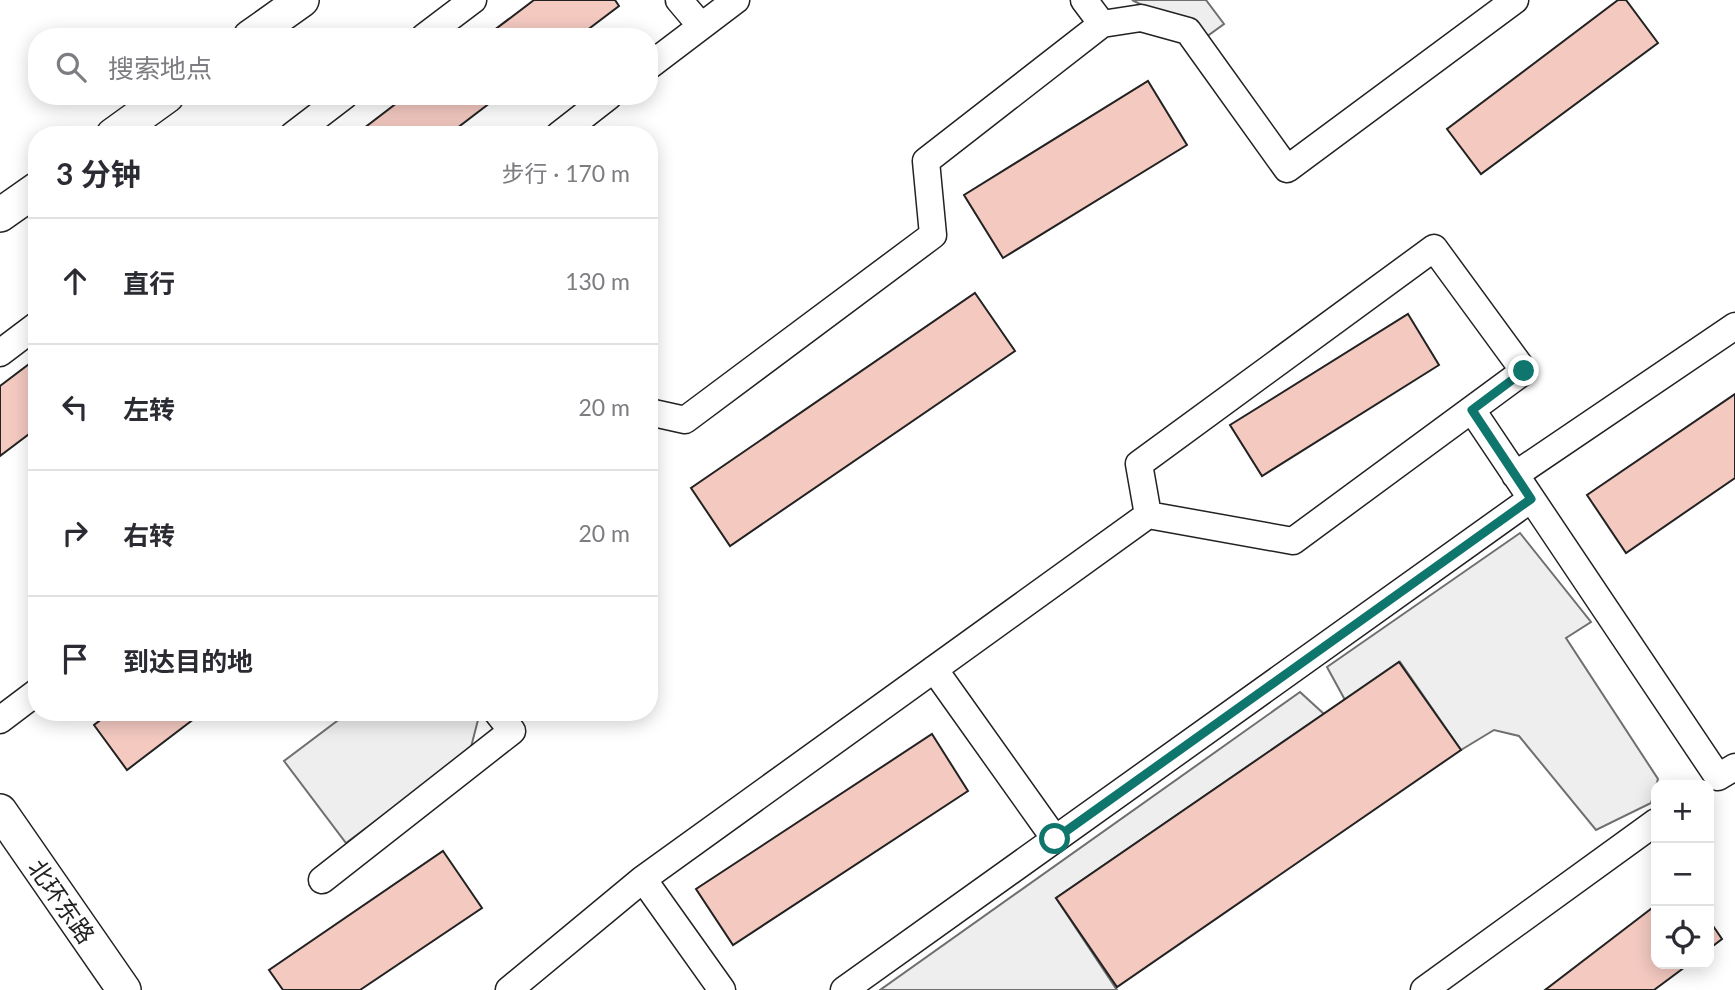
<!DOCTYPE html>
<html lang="zh">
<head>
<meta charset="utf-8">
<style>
  :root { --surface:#fff; --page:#f7f7f7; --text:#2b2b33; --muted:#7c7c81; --line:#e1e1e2 }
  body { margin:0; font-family:Lato,"Noto Sans SC",sans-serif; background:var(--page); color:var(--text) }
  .controls { position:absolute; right:21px; bottom:21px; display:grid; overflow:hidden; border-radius:14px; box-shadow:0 4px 18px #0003 }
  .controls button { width:63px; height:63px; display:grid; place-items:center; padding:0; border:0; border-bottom:2px solid var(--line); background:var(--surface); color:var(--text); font:35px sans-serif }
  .stop { position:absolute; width:21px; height:21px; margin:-16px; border:5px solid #0f766e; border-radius:50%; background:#fff }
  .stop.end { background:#0f766e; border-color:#fff; box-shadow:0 2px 7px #0008 }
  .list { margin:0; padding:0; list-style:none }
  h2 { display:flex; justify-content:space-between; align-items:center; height:91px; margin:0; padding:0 28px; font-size:30px }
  h2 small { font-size:23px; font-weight:400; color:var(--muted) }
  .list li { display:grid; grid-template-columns:46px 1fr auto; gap:21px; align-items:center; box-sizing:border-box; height:126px; padding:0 28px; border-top:2px solid var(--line) }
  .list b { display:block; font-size:26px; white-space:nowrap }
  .list em { font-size:23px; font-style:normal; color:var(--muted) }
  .icon { flex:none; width:38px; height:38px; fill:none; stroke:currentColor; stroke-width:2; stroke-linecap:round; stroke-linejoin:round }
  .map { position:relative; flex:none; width:1735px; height:990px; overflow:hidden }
  .search { position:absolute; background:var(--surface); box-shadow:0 4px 18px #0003; left:28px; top:28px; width:630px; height:77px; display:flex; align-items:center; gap:18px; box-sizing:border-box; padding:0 24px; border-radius:28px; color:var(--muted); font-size:26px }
  .panel { position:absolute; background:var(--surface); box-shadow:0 4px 18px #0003; left:28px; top:126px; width:630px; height:595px; border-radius:28px }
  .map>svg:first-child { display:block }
</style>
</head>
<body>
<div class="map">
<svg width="1735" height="990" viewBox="0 0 1735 990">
  <rect width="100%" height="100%" fill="#fff"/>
  <path fill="#eee" stroke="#6f6f6f" stroke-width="2" d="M1132,0H1206L1224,24L1206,37Z
    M1520,533L1591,622L1566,638L1658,779L1651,803L1596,830L1519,736L1494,730L1461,750L1400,662L1345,700L1327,667Z
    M1300,692L1324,714L1056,898L1117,990H880Z
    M349,712H473L478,720L470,751L346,843L284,761Z"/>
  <path fill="#f3c9c0" stroke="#222" stroke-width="2" d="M534,0H615L619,6L578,37H485Z
    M1618,0H1626L1658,43L1481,174L1447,129Z
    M1148,81L1187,145L1003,258L964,195Z
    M406,96H499L448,135H355Z
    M975,293L1015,351L730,546L691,488Z
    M1408,314L1439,365L1262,476L1230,425Z
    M37,358V428L0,456V386Z
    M1735,394V478L1626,553L1587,495Z
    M1399,662L1461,750L1117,987L1056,898Z
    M111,712H203L127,770L94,725Z
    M932,734L968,791L733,945L696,889Z
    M443,851L482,908L360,990H283L269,970Z
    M1656,905V964H1689L1654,990H1545Z
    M1709,920L1722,939L1709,949Z"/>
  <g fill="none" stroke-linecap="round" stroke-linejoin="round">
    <g stroke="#222" stroke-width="29">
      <path id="minor" d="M679,0L701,26
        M1084,0L1102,24
        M424,37L473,0
        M649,66L736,0
        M293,135L344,96
        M559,135L609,96
        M0,353L37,325
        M1472,410L1718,777L1735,767
        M649,412L685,420L933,235L926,161L1102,24L1141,18L1188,31L1287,169L1515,0
        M1515,475L1735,326
        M934,669L1055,839
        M0,720L37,692
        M322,880L512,731L497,712
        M509,990L643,879
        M722,990L643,879L1148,515L1293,541L1524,371L1434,248L1139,464L1148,515
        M844,990L1531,499
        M1424,990L1656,822"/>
    </g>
    <g stroke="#222" stroke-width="36">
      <path id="tertiary" d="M250,37L302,0
        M113,135L167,96
        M0,215L37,189
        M0,811L124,990"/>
    </g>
    <use href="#minor" stroke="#fff" stroke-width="26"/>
    <use href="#tertiary" stroke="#fff" stroke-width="33"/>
  </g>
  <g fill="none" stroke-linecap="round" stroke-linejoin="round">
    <path stroke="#0f766e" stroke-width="9" d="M1055,839L1531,499L1472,410L1524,371"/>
  </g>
  <g text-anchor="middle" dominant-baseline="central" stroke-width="5" stroke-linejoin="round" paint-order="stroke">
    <g font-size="24" fill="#222" stroke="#fff">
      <text transform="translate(62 901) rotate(55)">北环东路</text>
    </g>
  </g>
</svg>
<div class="controls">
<button>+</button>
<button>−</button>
<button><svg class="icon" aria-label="locate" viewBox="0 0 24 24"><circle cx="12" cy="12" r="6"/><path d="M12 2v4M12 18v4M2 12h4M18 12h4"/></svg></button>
</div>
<div class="stop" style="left:1055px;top:839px"></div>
<div class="stop end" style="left:1524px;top:371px"></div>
<div class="search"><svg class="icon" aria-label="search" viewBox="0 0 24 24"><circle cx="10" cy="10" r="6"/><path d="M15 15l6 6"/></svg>搜索地点</div>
<section class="panel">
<h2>3 分钟<small>步行 · 170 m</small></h2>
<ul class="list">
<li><svg class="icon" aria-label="ahead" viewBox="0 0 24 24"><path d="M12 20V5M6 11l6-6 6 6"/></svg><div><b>直行</b></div><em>130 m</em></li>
<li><svg class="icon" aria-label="left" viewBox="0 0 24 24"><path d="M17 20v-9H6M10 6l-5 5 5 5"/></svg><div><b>左转</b></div><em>20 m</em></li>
<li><svg class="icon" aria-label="right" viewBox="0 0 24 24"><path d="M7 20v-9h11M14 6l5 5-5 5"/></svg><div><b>右转</b></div><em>20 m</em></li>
<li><svg class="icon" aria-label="arrive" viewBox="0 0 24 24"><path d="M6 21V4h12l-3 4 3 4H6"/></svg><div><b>到达目的地</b></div></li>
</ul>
</section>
</div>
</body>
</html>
